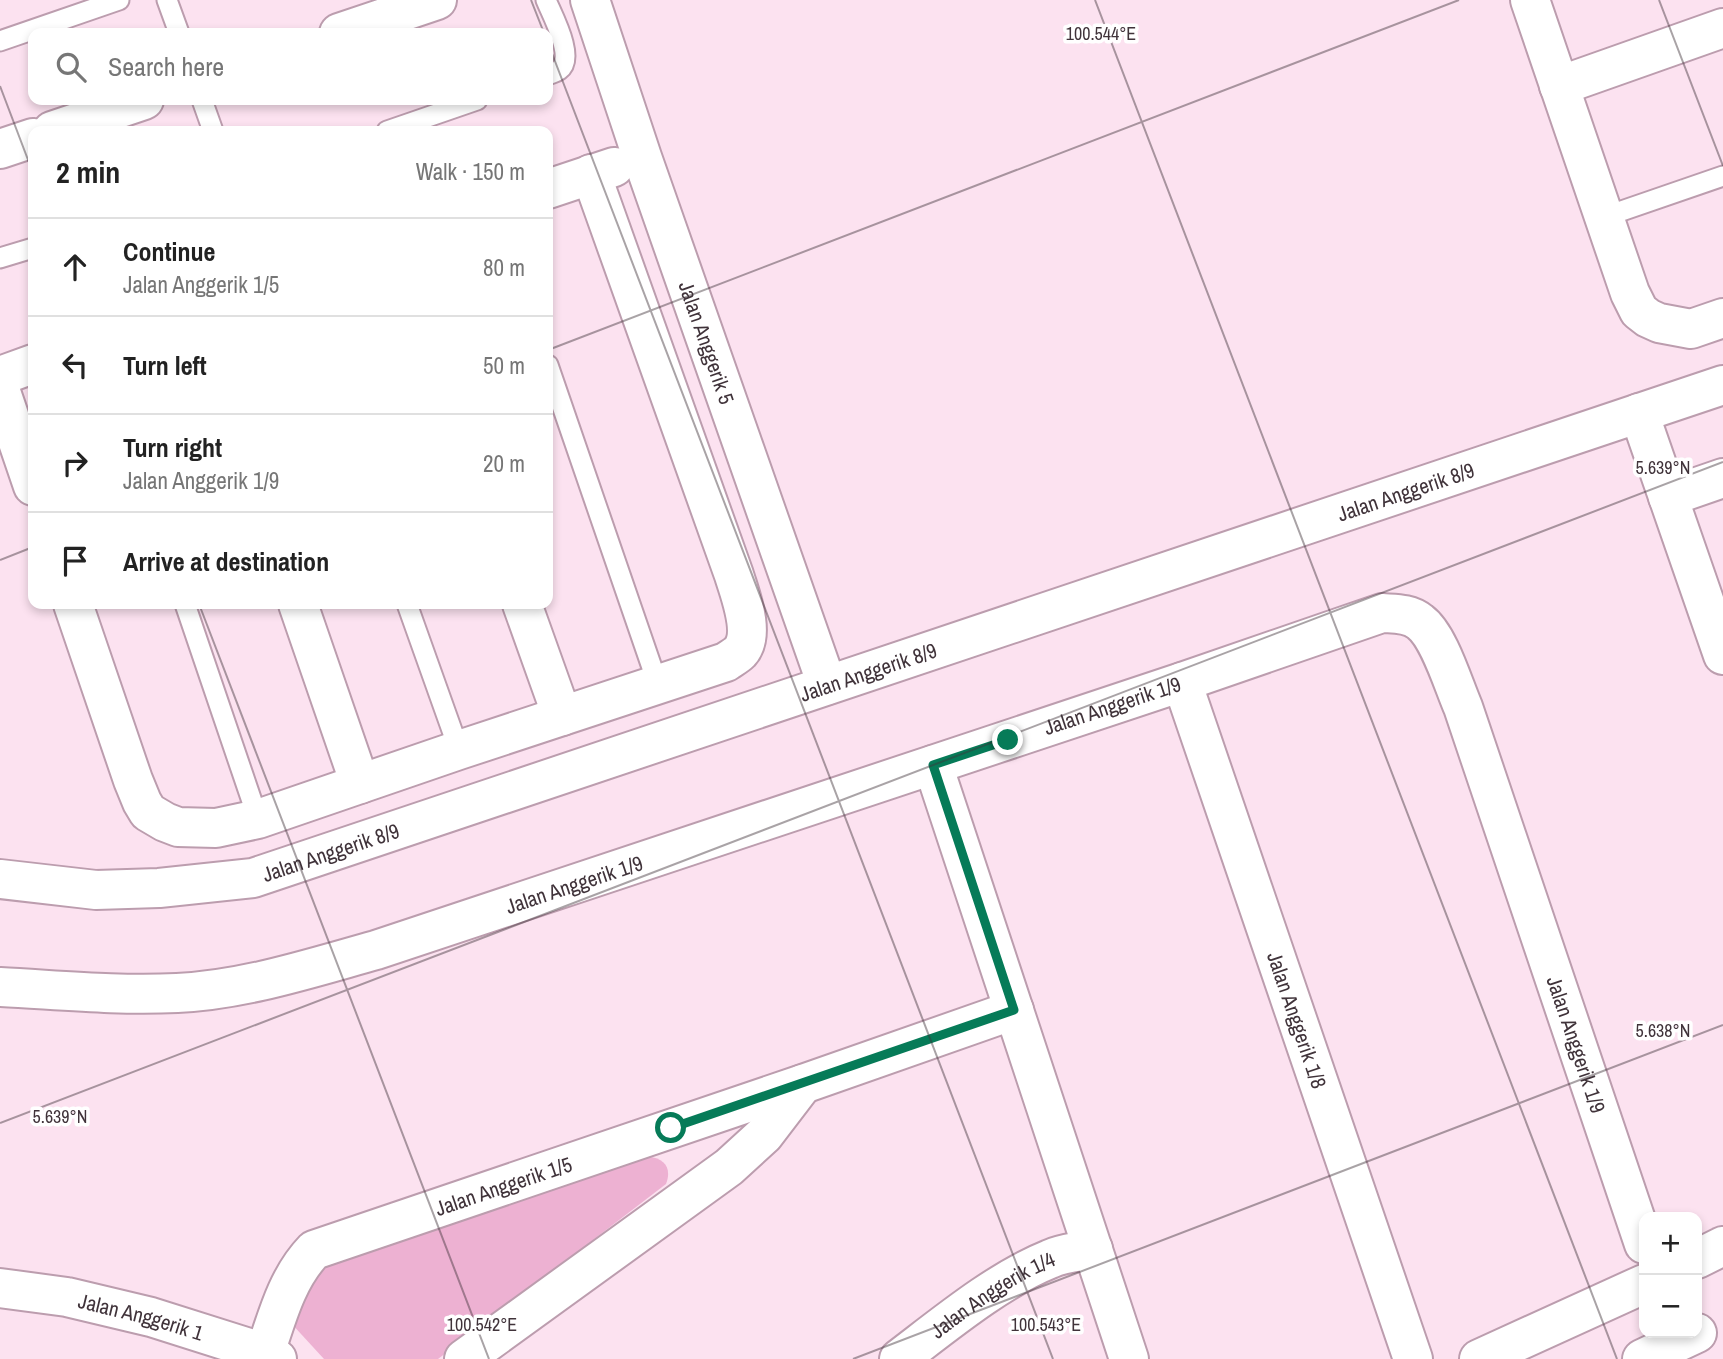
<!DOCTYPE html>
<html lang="en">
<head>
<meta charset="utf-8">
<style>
  :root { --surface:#fff; --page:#f6f6f6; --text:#222; --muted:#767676; --line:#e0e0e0 }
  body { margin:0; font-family:"Archivo Narrow",sans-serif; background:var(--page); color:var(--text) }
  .controls { position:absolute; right:21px; bottom:21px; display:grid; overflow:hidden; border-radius:14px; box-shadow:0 4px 10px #0003 }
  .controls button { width:63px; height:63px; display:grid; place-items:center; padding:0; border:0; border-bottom:2px solid var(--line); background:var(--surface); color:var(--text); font:35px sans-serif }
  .stop { position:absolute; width:21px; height:21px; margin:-16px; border:5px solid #067b58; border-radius:50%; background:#fff }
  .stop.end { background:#067b58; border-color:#fff; box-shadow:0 2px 7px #0008 }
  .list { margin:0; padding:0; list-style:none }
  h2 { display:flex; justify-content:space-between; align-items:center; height:91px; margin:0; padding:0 28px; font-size:30px }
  h2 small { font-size:23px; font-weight:400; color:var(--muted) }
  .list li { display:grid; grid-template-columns:46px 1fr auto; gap:21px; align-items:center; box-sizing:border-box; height:98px; padding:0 28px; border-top:2px solid var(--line) }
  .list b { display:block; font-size:26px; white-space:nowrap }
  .list p { margin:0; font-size:23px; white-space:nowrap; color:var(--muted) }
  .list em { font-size:23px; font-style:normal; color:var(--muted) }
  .icon { flex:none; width:38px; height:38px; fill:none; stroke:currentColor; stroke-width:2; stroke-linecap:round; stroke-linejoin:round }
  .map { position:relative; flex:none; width:1723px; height:1359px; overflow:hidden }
  .search { position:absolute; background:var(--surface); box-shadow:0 4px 10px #0003; left:28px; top:28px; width:525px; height:77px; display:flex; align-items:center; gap:18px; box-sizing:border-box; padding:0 24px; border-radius:14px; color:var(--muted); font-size:26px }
  .panel { position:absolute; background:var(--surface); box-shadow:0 4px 10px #0003; left:28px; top:126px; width:525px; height:483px; border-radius:14px }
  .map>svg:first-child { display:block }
</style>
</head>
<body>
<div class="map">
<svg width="1723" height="1359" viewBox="0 0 1723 1359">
  <rect width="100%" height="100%" fill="#fce2f0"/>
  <path fill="#edb1d2" d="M649,1157C665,1158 672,1169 666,1184L438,1359H324L290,1322L308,1279L344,1249Z"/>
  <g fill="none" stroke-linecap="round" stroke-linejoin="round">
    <g stroke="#bc9dae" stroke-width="23">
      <path id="service" d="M167,0L179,33
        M546,0C552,15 576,58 559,70C555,73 551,73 548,75
        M0,41L119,0
        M202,100L213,131
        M387,131L477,100
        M1604,217L1723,176
        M0,258L33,248
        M548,365L658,685
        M185,604L258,819
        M407,604L459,750"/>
    </g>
    <g stroke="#bc9dae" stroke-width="42">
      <g id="minor">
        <path id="s1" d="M590,0L642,157L827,685"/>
        <path d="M1530,0L1630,293L1639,311L1648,318L1659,323L1691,329L1723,318"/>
        <path d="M339,33L437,0"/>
        <path d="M1559,86L1723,28"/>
        <path d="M52,131L144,100"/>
        <path d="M0,149L33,138"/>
        <path d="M548,189L614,167"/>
        <path d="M0,376L33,364"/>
        <path d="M0,389L33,486"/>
        <path d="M1639,413L1723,655"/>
        <path d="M1668,497L1723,478"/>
        <path d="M73,604L133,780L142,802L148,812L165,822L178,827L216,828L258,819L459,750L726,662C730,659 736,656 740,652C756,634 740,595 734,575L591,174"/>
        <path d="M298,604L360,784"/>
        <path d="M522,604L562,716"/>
        <path id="s2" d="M1182,682L1413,1359"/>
        <path d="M933,765L1129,1359"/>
        <path id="s3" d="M0,879L96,890L159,888L253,878L1723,385"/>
        <path id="s4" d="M0,987C59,990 118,996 177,993C244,990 311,968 376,950L1182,682L1382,613C1395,614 1409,613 1420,622C1439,636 1453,684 1463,707L1644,1244"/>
        <path d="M1697,1259L1723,1246"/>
        <path id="s5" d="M0,1288L67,1297L151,1317L265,1353L277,1359"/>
        <path id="s6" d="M265,1353C277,1317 287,1278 314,1250L803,1084L1014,1010"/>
        <path d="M464,1359L729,1167L764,1135L803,1084"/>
        <path id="s7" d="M899,1359C945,1324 998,1280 1050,1259C1063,1253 1079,1252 1093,1249"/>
        <path d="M1479,1359L1644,1284"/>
      </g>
    </g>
    <g stroke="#bc9dae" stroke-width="42">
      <path id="secondary" d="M1642,1359L1697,1333"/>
    </g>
    <use href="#service" stroke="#fff" stroke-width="19"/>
    <use href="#minor" stroke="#fff" stroke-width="38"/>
    <use href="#secondary" stroke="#fff" stroke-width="38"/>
  </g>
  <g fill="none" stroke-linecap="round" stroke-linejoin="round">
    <path stroke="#067b58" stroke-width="9" d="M671,1128L1014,1010L933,765L1008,740"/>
  </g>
  <path fill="none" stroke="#40333a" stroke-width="2" stroke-opacity="0.45" d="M531,0L544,33M1095,0L1617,1359M1659,0L1723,166M548,43L1053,1359M0,86L33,173M548,350L1459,0M0,560L33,547M199,604L489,1359M0,1123L1723,462M853,1359L1723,1025"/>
  <g text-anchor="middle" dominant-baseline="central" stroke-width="7" stroke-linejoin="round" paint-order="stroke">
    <g font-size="21" fill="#40333a" stroke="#fff">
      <text stroke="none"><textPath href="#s1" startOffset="362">Jalan Anggerik 5</textPath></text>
      <text stroke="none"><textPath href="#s3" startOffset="1470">Jalan Anggerik 8/9</textPath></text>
      <text stroke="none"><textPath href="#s3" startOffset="903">Jalan Anggerik 8/9</textPath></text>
      <text stroke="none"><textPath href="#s4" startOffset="1157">Jalan Anggerik 1/9</textPath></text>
      <text stroke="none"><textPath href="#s3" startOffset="336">Jalan Anggerik 8/9</textPath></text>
      <text stroke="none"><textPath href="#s4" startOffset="590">Jalan Anggerik 1/9</textPath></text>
      <text stroke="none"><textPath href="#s2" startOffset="357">Jalan Anggerik 1/8</textPath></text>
      <text stroke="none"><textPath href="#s4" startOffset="1934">Jalan Anggerik 1/9</textPath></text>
      <text stroke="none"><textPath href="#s6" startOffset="315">Jalan Anggerik 1/5</textPath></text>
      <text stroke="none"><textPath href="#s7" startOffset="114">Jalan Anggerik 1/4</textPath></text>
      <text stroke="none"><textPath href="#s5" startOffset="144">Jalan Anggerik 1</textPath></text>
    </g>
  </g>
  <g font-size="18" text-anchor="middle" fill="#40333a" stroke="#fff" stroke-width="7" stroke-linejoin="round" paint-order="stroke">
    <text x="1101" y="40">100.544°E</text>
    <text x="1663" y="474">5.639°N</text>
    <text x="1663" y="1037">5.638°N</text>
    <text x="60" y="1123">5.639°N</text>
    <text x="482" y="1331">100.542°E</text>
    <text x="1046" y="1331">100.543°E</text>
  </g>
</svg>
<div class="controls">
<button>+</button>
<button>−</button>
</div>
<div class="stop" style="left:671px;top:1128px"></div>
<div class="stop end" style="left:1008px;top:740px"></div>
<div class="search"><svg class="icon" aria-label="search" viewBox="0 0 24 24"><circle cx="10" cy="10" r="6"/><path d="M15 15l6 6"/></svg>Search here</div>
<section class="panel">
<h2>2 min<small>Walk · 150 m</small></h2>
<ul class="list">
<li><svg class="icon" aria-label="ahead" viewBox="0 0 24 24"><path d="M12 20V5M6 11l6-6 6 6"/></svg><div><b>Continue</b><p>Jalan Anggerik 1/5</p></div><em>80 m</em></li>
<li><svg class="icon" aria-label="left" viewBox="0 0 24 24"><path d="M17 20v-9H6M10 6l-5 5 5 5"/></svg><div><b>Turn left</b></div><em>50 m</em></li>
<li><svg class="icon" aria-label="right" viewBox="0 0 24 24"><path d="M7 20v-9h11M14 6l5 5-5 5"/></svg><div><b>Turn right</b><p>Jalan Anggerik 1/9</p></div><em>20 m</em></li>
<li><svg class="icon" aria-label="arrive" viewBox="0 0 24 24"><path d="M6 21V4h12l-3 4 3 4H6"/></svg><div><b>Arrive at destination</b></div></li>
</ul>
</section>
</div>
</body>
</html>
